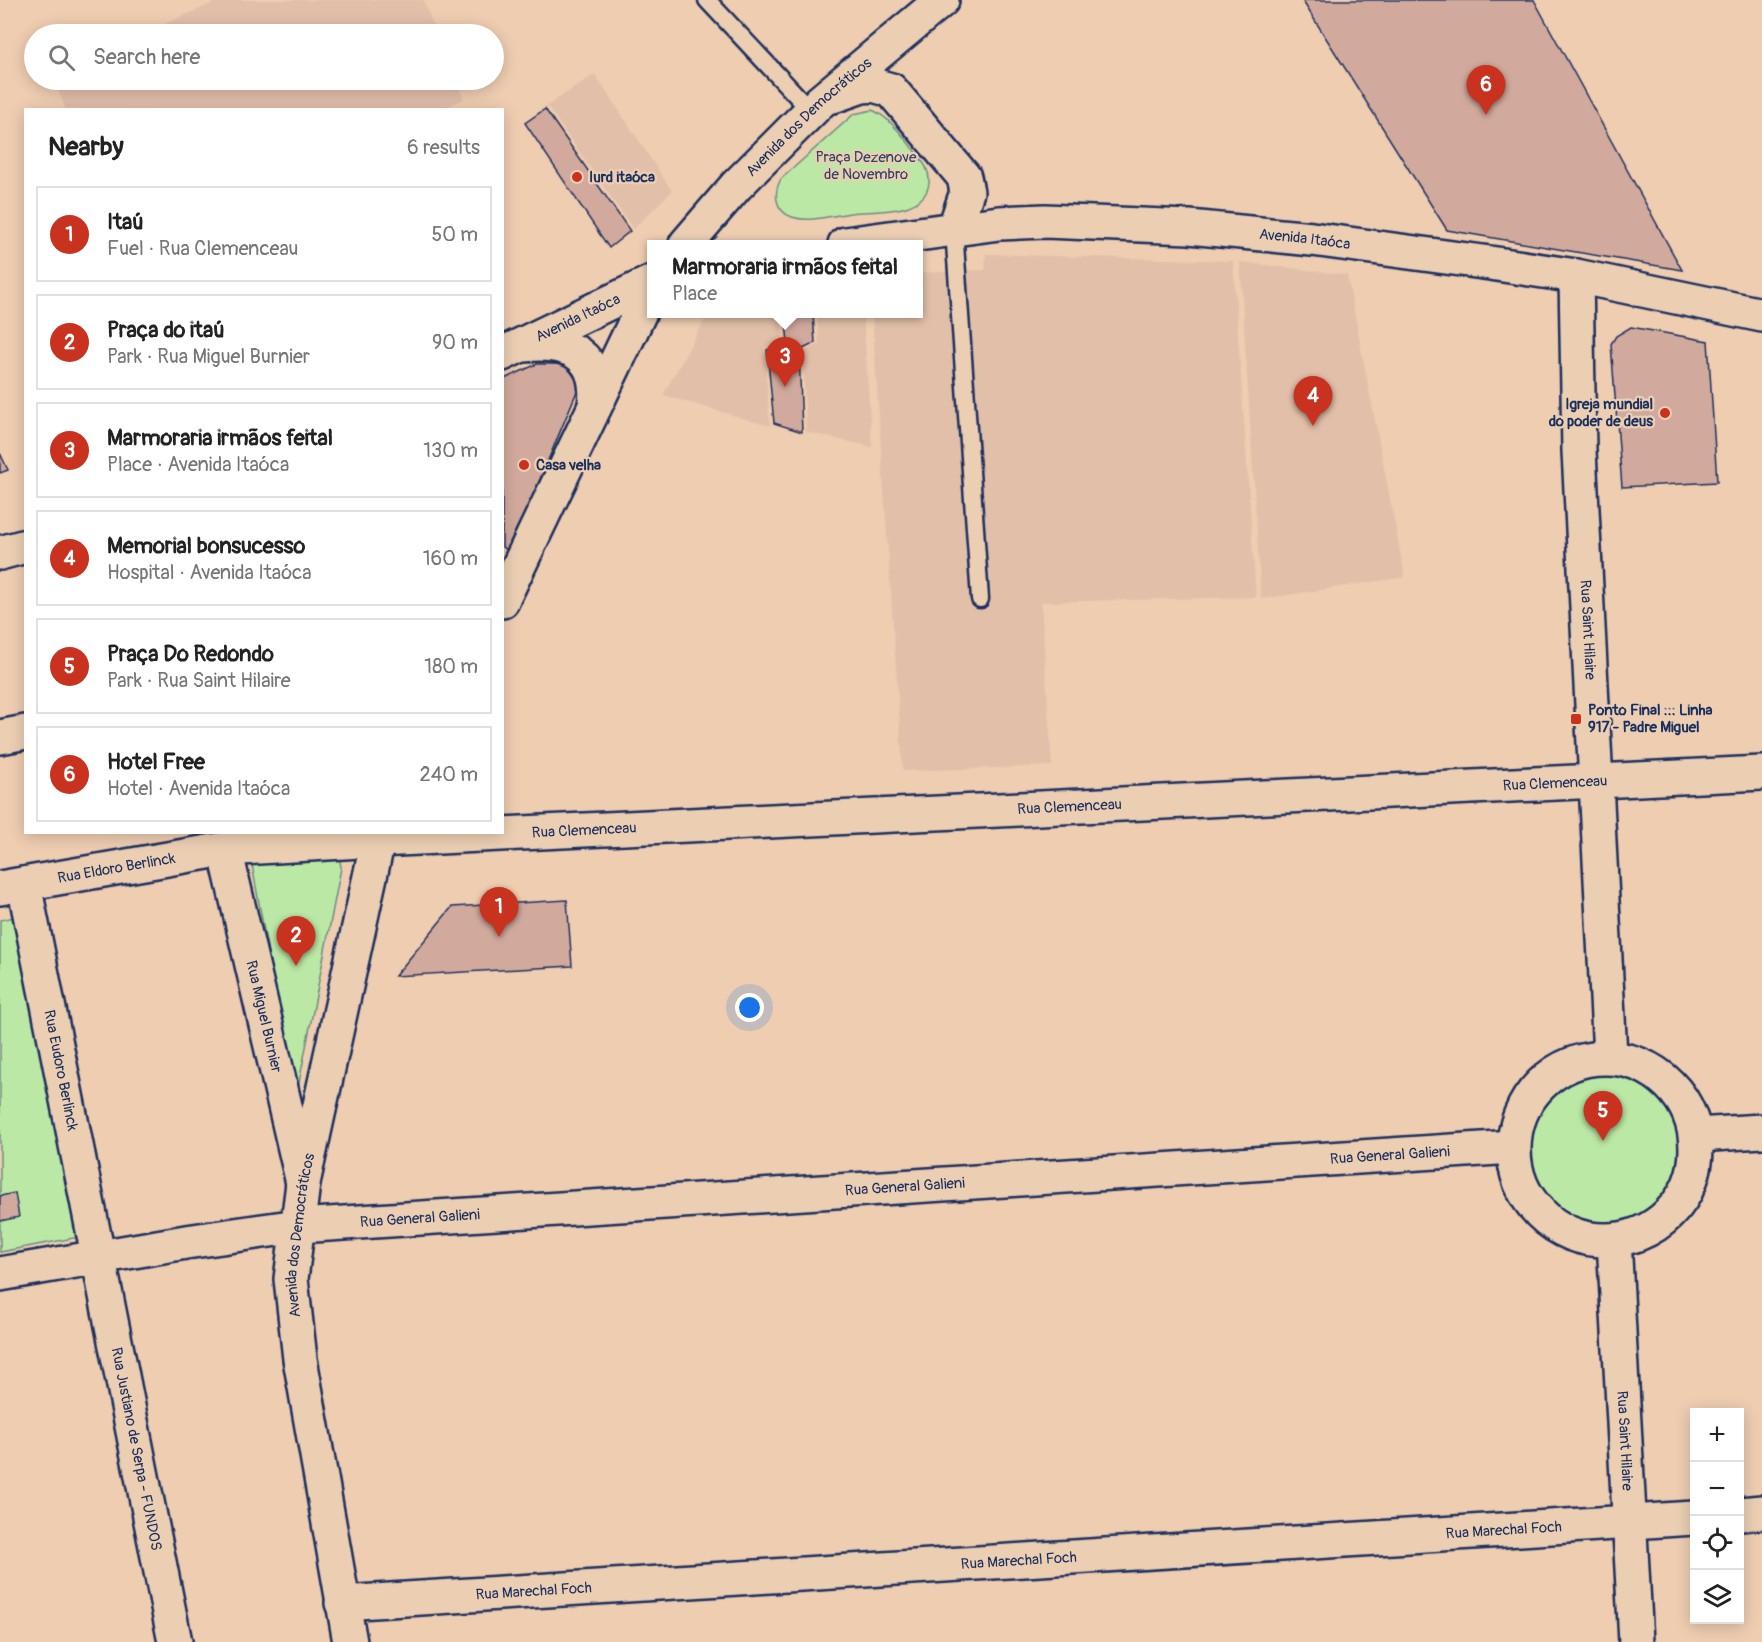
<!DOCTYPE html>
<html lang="en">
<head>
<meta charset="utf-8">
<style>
  :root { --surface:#fff; --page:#f6f6f6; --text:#222; --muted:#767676; --line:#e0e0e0; --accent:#c8321e }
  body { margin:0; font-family:Pangolin,sans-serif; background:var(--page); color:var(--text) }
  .controls { position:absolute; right:18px; bottom:18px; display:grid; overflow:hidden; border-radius:0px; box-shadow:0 3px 15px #0003 }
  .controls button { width:54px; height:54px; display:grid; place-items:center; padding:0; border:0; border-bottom:2px solid var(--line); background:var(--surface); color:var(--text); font:30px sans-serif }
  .you { position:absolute; left:750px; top:1008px; width:21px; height:21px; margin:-15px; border:4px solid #fff; border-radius:50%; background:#1a73e8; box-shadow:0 0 0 9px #1a73e833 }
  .badge { display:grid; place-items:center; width:39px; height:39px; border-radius:50%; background:var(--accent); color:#fff; font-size:20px; font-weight:700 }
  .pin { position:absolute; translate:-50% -50px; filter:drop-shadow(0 2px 3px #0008) }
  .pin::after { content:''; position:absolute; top:32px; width:21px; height:18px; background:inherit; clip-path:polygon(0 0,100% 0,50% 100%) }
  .popup { position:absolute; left:647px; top:240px; width:276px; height:78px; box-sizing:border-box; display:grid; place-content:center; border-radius:0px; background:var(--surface); filter:drop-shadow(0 2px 4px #0005); font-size:20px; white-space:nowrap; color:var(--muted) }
  .popup b { font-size:22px; color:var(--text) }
  .popup::after { content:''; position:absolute; left:50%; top:100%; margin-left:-12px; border:12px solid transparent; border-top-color:var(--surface) }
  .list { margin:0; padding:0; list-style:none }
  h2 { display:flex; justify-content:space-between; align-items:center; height:78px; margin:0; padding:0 24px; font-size:26px }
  h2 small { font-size:20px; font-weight:400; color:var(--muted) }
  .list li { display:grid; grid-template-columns:39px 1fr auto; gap:18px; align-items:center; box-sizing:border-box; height:96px; margin:0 12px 12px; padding:0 12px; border:2px solid var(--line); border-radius:0px }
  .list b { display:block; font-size:22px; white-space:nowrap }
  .list p { margin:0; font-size:20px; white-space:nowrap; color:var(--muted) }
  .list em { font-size:20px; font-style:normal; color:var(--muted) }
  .icon { flex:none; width:33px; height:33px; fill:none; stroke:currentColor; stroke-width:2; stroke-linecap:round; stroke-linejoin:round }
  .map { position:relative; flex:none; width:1762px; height:1642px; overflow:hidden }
  .search { position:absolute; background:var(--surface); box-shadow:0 3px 15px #0003; left:24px; top:24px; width:480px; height:66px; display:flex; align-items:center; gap:15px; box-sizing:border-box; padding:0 21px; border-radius:33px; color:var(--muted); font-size:22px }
  .panel { position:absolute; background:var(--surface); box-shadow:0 3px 15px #0003; left:24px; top:108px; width:480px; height:726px; border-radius:0px }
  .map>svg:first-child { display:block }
</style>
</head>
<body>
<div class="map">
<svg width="1762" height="1642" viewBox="0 0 1762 1642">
  <rect width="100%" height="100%" fill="#efcdb1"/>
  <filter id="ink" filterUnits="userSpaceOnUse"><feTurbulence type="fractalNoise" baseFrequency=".0167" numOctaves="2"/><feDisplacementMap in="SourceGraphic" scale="12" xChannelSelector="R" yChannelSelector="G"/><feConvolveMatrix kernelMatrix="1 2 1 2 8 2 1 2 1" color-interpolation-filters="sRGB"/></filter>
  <g filter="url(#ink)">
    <path fill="#e2bfa9" d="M220,0H423L437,34H142Z
      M595,74L672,191L633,229L547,106Z
      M54,80H456L464,99L438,110H66Z
      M986,254L1233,261L1256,597L1041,602L1052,766L903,771L872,314H918L919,273L985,270Z
      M1240,262L1347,275L1405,577L1261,599Z
      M708,314H781L783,341L764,347L770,426L663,395Z
      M817,314H863L872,447L806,432L803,352L819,344Z"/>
    <path fill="#bbe8a5" stroke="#6b8c82" stroke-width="1.5" d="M872,110C890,117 905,139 917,154C924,163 930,171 929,183C925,215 877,210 851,213C834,215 809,223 792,217C775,211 773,193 781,179L854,114Z
      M339,854L341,868L298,1088H293L252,865L255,861Z
      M14,917L23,928L79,1237L0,1252V920Z
      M1606,1066C1617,1069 1632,1070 1641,1076C1655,1085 1671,1101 1678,1116C1689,1142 1688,1190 1662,1208C1650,1216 1639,1223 1626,1226C1555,1247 1491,1154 1543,1096C1561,1076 1580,1068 1606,1066Z"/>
    <path fill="#d2aa9d" stroke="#1b2f5e" stroke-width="1.5" d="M1302,0H1534L1682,270L1447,230Z
      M545,109L630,231L609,248L525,123Z
      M785,314H813L815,343L799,351L802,432L774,423L767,350L788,342Z
      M1631,327L1708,341L1717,482L1622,487L1611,344L1616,336Z
      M537,364H565L580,384L510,551L502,547V380Z
      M0,453L8,470L0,473Z
      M567,900L572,966L395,976L452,907Z
      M15,1193L19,1217L0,1221V1196Z"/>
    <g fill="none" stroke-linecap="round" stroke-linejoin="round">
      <g stroke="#1b2f5e" stroke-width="21">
        <path id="lane" d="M707,0L811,111
          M954,230L980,599"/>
      </g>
      <g stroke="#1b2f5e" stroke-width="38">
        <g id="street">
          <path id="s1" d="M1576,276L1579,451L1610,1056"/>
          <path d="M0,737L26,732"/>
          <path id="s2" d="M225,849L303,1183"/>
          <path id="s3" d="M24,884L175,1642"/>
          <path id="s4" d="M0,888L225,849L378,840L1762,773"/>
          <path id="s5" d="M1614,1240L1636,1642"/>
          <path d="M1740,1514L1762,1512"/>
          <path id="s6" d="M342,1603L1694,1518"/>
        </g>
      </g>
      <g stroke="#1b2f5e" stroke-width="38">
        <g id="secondary">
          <path d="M833,96L862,86L873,85L891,90L964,177L967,192L954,230"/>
          <path id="s7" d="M686,244L736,186L821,101L942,0"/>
          <path id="s8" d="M845,244L999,223L1045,221L1189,227L1312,239L1490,263L1576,276L1762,315"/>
          <path d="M524,345C570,340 601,355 595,406"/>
          <path id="s9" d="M502,354L652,282"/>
          <path d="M0,553L26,546"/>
          <path d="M502,601L652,287"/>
          <circle cx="1605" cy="1149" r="91"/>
          <path d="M1696,1135L1762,1131"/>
          <path id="s10" d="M0,1274L186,1242L298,1226L1513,1147"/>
          <path id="s11" d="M350,1642L300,1359L291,1279L303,1183L378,840L382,832"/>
        </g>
      </g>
      <use href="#lane" stroke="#eccfb3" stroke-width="16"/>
      <use href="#street" stroke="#eccfb3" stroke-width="33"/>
      <use href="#secondary" stroke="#eccfb3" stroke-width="33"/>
    </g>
  </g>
  <g fill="#c8321e" stroke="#eccfb3" stroke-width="2">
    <circle cx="577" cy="177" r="6"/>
    <circle cx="1665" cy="413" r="6"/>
    <circle cx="524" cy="465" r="6"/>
    <rect x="1570" y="713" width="12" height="12" rx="3"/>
  </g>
  <g text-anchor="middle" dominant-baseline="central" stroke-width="4.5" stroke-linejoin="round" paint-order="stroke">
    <g font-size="15" fill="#1b2f5e" stroke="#eccfb3">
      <text stroke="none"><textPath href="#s7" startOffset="177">Avenida dos Democráticos</textPath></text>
      <text stroke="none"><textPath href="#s8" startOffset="462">Avenida Itaóca</textPath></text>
      <text stroke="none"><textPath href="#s9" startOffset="84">Avenida Itaóca</textPath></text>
      <text stroke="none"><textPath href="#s1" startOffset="354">Rua Saint Hilaire</textPath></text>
      <text stroke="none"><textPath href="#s4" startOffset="1560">Rua Clemenceau</textPath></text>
      <text stroke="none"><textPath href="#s4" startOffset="1074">Rua Clemenceau</textPath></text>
      <text stroke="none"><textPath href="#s4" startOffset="588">Rua Clemenceau</textPath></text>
      <text stroke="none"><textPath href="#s4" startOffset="118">Rua Eldoro Berlinck</textPath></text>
      <text stroke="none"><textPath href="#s2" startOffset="172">Rua Miguel Burnier</textPath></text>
      <text stroke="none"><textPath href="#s3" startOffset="190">Rua Eudoro Berlinck</textPath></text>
      <text stroke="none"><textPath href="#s10" startOffset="1396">Rua General Galieni</textPath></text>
      <text stroke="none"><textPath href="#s10" startOffset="910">Rua General Galieni</textPath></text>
      <text stroke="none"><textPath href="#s10" startOffset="424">Rua General Galieni</textPath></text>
      <text stroke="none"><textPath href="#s11" startOffset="412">Avenida dos Democráticos</textPath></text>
      <text stroke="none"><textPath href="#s5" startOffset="201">Rua Saint Hilaire</textPath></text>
      <text stroke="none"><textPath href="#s3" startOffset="576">Rua Justiano de Serpa - FUNDOS</textPath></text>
      <text stroke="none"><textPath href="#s6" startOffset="1164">Rua Marechal Foch</textPath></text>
      <text stroke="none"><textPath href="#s6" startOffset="678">Rua Marechal Foch</textPath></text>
      <text stroke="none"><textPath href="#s6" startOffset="192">Rua Marechal Foch</textPath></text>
    </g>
    <g font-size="15" fill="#2b4265" stroke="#eccfb3">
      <text x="866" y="157">Praça Dezenove<tspan x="866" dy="17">de Novembro</tspan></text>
    </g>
    <g font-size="15" font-weight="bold" fill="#1b2f5e" stroke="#eccfb3" text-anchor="start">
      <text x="589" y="177">Iurd itaóca</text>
      <text x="1653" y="404" text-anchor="end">Igreja mundial<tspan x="1653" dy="17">do poder de deus</tspan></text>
      <text x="536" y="465">Casa velha</text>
      <text x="1588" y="710">Ponto Final ::: Linha<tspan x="1588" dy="17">917 - Padre Miguel</tspan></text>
    </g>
  </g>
</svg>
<div class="controls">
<button>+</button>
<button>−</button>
<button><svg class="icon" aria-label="locate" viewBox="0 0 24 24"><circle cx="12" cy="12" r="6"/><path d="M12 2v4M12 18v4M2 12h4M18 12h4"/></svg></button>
<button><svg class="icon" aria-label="layers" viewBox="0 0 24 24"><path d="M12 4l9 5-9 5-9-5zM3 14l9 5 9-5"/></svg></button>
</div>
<div class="you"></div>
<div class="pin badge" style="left:499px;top:937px">1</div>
<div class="pin badge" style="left:296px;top:966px">2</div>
<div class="pin badge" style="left:785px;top:387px">3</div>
<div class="popup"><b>Marmoraria irmãos feital</b>Place</div>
<div class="pin badge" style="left:1313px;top:426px">4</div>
<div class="pin badge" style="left:1603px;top:1141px">5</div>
<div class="pin badge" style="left:1486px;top:115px">6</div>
<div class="search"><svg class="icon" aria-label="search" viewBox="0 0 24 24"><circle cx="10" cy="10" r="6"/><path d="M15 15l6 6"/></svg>Search here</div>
<section class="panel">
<h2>Nearby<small>6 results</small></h2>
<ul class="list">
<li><span class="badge">1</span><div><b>Itaú</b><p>Fuel · Rua Clemenceau</p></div><em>50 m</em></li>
<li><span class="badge">2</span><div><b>Praça do itaú</b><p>Park · Rua Miguel Burnier</p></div><em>90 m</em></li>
<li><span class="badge">3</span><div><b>Marmoraria irmãos feital</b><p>Place · Avenida Itaóca</p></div><em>130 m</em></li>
<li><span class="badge">4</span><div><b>Memorial bonsucesso</b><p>Hospital · Avenida Itaóca</p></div><em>160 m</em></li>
<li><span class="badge">5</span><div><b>Praça Do Redondo</b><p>Park · Rua Saint Hilaire</p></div><em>180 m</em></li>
<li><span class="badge">6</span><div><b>Hotel Free</b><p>Hotel · Avenida Itaóca</p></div><em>240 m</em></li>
</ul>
</section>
</div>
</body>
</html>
